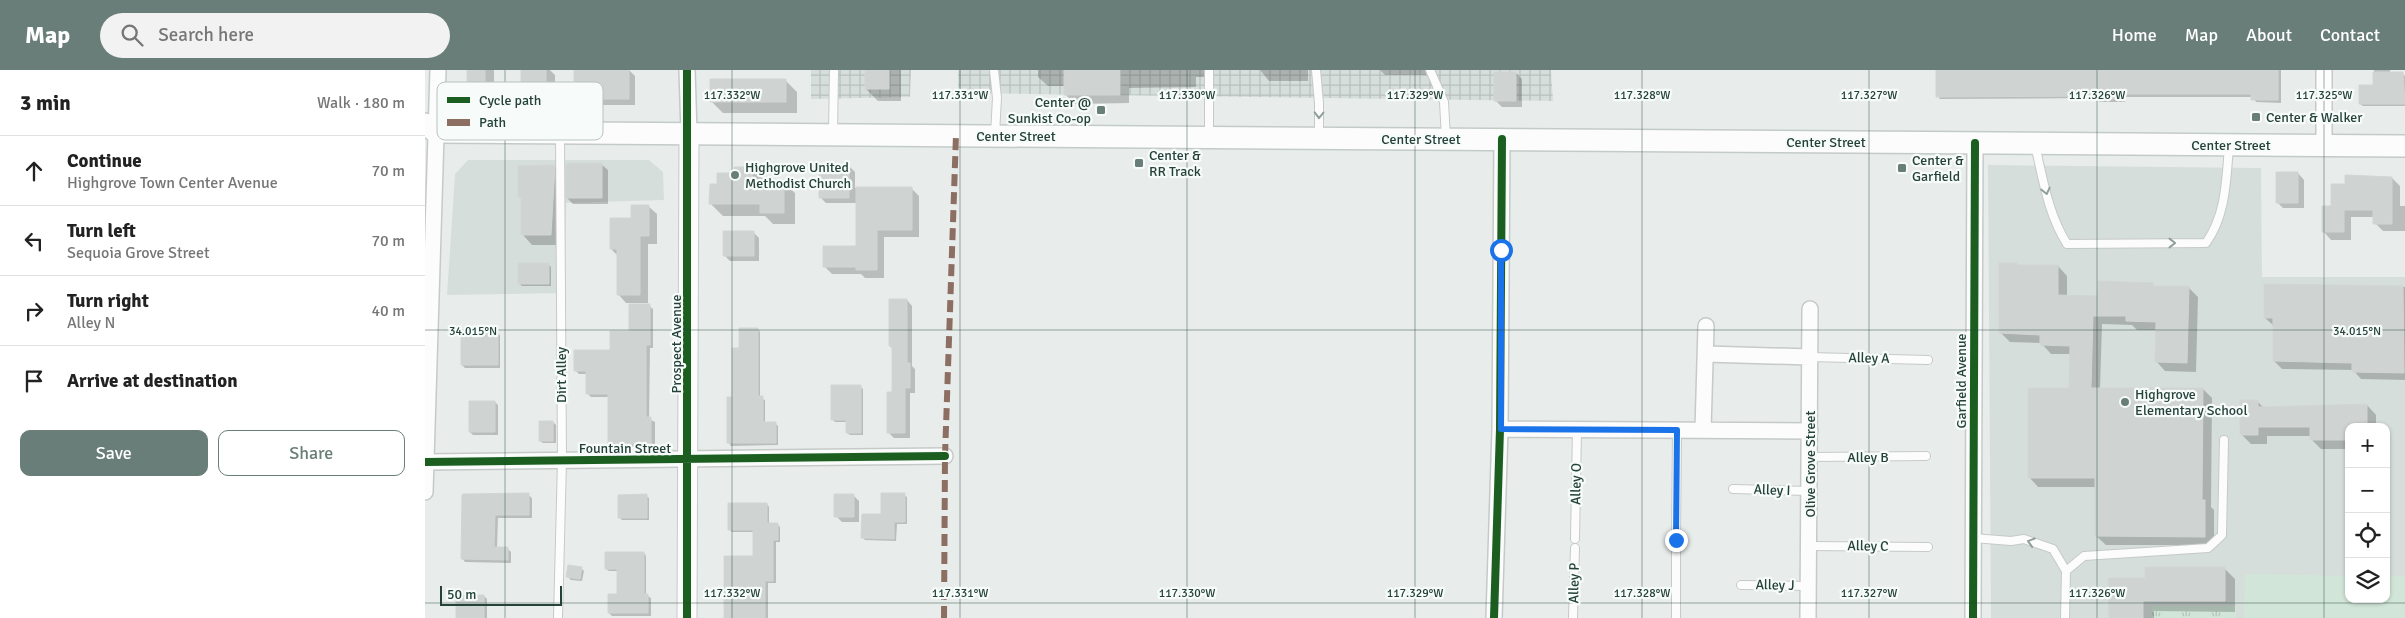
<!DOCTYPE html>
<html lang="en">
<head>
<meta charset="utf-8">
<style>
  :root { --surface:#fff; --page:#f2f2f2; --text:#222; --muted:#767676; --line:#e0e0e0; --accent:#697e78 }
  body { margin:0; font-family:Signika,sans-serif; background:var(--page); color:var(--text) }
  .controls { position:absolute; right:15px; bottom:15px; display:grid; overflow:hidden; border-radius:10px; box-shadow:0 1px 4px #0004 }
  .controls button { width:45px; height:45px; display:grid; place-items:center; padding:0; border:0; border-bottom:1px solid var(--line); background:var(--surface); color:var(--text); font:25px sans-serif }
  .scale { position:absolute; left:15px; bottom:12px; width:122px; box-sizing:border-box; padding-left:5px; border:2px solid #24423a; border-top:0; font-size:14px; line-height:18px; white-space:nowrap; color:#24423a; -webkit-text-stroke:4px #f7fbf9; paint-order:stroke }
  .stop { position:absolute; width:15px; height:15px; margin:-11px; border:4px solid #1a73e8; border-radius:50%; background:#fff }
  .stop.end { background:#1a73e8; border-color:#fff; box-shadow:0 1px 5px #0008 }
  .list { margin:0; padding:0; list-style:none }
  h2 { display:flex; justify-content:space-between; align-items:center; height:65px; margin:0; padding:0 20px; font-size:21px }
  h2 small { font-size:16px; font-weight:400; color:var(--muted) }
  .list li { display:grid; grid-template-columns:32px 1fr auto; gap:15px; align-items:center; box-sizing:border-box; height:70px; padding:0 20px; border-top:1px solid var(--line) }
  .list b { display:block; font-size:19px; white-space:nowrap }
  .list p { margin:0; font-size:16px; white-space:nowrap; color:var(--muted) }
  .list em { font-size:16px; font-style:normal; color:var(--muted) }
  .actions { display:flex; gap:10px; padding:15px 20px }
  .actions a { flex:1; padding:11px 0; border:1px solid var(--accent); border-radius:10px; text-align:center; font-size:18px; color:var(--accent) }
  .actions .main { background:var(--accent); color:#fff }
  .icon { flex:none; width:28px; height:28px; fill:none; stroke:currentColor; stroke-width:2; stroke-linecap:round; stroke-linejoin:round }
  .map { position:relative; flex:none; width:1980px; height:548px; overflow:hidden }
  header { display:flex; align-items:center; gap:30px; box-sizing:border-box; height:70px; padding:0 25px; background:var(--accent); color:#fff }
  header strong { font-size:24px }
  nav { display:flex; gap:28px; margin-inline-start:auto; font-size:18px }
  .search { width:350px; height:45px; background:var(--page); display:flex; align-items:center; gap:12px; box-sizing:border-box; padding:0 18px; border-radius:28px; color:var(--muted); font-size:19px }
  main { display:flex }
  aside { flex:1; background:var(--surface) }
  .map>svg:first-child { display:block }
</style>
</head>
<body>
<header>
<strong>Map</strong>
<div class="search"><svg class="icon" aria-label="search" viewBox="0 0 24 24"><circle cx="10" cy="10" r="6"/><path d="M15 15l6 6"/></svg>Search here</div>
<nav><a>Home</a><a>Map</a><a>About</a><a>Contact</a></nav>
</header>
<main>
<aside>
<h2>3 min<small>Walk · 180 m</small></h2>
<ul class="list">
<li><svg class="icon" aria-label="ahead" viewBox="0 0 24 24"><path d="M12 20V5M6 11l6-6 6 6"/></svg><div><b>Continue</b><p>Highgrove Town Center Avenue</p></div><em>70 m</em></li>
<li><svg class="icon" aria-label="left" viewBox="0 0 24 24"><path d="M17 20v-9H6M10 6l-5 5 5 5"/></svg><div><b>Turn left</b><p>Sequoia Grove Street</p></div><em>70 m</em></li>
<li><svg class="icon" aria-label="right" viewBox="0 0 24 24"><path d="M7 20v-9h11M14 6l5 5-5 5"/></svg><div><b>Turn right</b><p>Alley N</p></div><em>40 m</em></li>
<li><svg class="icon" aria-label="arrive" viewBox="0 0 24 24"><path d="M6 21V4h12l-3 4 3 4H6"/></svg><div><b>Arrive at destination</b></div></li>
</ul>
<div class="actions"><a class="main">Save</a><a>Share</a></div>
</aside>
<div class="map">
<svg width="1980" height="548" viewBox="0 0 1980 548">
  <defs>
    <pattern id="industrial-grid" width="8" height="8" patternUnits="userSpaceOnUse" patternTransform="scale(1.25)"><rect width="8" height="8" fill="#d6dedb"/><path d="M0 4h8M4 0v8" fill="none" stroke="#b8c0bd"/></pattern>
    <pattern id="park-tufts" width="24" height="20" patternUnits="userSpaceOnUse" patternTransform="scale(1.25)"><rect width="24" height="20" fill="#d1e6d8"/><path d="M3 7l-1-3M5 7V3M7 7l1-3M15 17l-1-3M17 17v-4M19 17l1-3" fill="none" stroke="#b3c6ba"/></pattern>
  </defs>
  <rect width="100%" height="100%" fill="#e8edeb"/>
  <path fill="#d6dedb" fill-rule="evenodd" d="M43,90H224L238,102L239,130L141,133L139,223L22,225L30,104Z
    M1563,95L1836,98L1837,207H1980V548H1566ZM1924,357H1961V529H1924Z"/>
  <path fill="url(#industrial-grid)" d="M386,0H486L485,27L386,29Z
    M533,0H1126L1128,31L533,23Z"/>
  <path fill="#d1e6d8" d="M1820,504L1924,506V529H1961V506H1980V548H1819Z"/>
  <path fill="url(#park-tufts)" d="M1727,536H1811V548H1727Z"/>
  <path fill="#0003" d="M43,0H69V39H52L43,30Z
    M98,0H125L130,5V22H107L98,12Z
    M150,0H204L210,6V35H157L150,28Z
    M441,0H476V31H453L441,19Z
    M613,0H780V7H771V17L704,18V33L650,34L640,24V16H623L613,7Z
    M835,0H883V11H844Z
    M955,0H1001V5H960Z
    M1513,0H1856V33L1831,32L1828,27H1700V32H1674L1671,28L1515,29L1513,26Z
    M1949,0H1965V3H1977L1980,6V36H1938L1935,34L1949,16Z
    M1091,3L1097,9V37H1077L1071,31Z
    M360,10L372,22V43H298L286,31Z
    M176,94L183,100V134H148L142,128Z
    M129,96L139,106L136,175H107L98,165V130L95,127Z
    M424,96L430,102V118H486L494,126V167H459V208H440L436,204H407L399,196L432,177V133H401L395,127Z
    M327,98L339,110L358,111L370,123V154H348L340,146H298L286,134L293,115Z
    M1873,103L1879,110V138H1858L1852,132Z
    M1967,108L1975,116V136H1980V161H1958L1950,153V147H1926V170H1906L1899,162L1907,137L1921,115Z
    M223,136L232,144V174H223V233H201L193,224V186L186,179L208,150Z
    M328,162L334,168V191H305L299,185Z
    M123,194L126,197V216H97L94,213Z
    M1591,194L1594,196H1633L1642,206V227H1674L1727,214L1730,217L1764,218L1773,227L1771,302L1740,301L1731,291L1732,260H1712L1707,255L1677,254L1675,319H1778L1787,328L1786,437L1789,440V475H1681L1671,466V417H1613L1604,407L1645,319L1646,284H1626L1616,273L1585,272L1575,262Z
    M1840,216L1980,217V310L1936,309L1928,300L1857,299L1849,291V256L1840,248Z
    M482,230L487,236V296L490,299V323H485V368H469L464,363L469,323V280L465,276Z
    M224,236L228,239V278H225L224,349L230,352V377H188L184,374V327H166L162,323V304H154L150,300L186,282L205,262Z
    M333,259L335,262V328L340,330V353H350L353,356V375L306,376L304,373L316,279Z
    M72,262L75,265V298H40L37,295Z
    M435,316L438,319V365H425L422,363V352H410L407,349Z
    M1832,331L1839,338L1942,335L1951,345V357H1924V379H1896L1886,369V366H1842V374H1826L1816,364Z
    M70,332L73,335V365H48L45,362Z
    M128,352L131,355V373H118L115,371Z
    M38,425H103L107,428V448H73L72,478H82L86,482V493L40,492L37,488Z
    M428,425L434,431V452H417L411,446Z
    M479,425L482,427V454H472L471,471L440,470L438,468L457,445Z
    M221,426L224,428V450H197L194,447Z
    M342,434L344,437V454H352L355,457V472H351V513H343V548H300L330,487V462H307L304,459Z
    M219,483L221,486V525L226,528V546H187L184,543L194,525V501H184L181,499Z
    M156,498L159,501L157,511L146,510L143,507Z
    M1799,498L1810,509V542L1729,541V548H1685L1721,509Z
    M59,526L62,529V548H32Z"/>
  <path fill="#cfd4d2" stroke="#d1d6d4" d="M42,0H60V30H42Z
    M96,0H121V13H96Z
    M149,0H204V29H149Z
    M440,0H464V19H440Z
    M639,0H695V25H639Z
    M1511,0H1853V30H1826V24H1697V29H1670V26L1511,27Z
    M1069,2H1091V31H1069Z
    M1948,2H1978L1980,34H1934V15H1948Z
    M285,9H361V32H285Z
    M143,93H177V128H141V95Z
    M130,95L126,165H96V127H93V96Z
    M394,95H424V128H394Z
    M309,97H327V110H359V143H335V134H284L285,114H292V103H309Z
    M1851,102H1873V133H1851Z
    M1920,105L1967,107V154H1948V140H1919V162H1897V136H1906V114H1920Z
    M431,117H487V160H452V200H431V197H398V176H431Z
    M206,135H224V166H215V225H192V179H185V148H206Z
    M298,161H329V186H298Z
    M93,193H124V214H93Z
    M1574,193H1592V195H1633V225L1672,226L1673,211L1728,213V216H1764L1762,293L1730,292L1731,252L1701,251V246H1668L1666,318H1778L1777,430H1780V467L1670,466V408H1603V318H1644L1645,276L1615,275V265L1574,263Z
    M1839,214L1978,216L1979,303L1927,302V293L1848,291V248H1839Z
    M464,229H482V293H485V318H480V363H462V322H467V276H464Z
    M204,234H225V275H221V347H226V374H183V324H161V301H149V280H185V261H204Z
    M314,258H333V326H338V352H351V373H302V327H307V278H314Z
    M36,261H73V295H36Z
    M406,315H436V363H421V350H406Z
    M1815,330H1833V337L1942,334V357H1924V370H1885V357H1833V365H1815Z
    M44,331H70V362H44Z
    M114,351H128V371H114Z
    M104,423V445H70L69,477H83V490L36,489L37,424Z
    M456,423H480V452H469V469L436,468L437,444H456Z
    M222,424V448H193V425Z
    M409,424H429V447H409Z
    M303,433H342V453H353V470H348V511H340V548H299V486H328V460H303Z
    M180,482H219V524H223V543H183V524H192V499H180Z
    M143,495L157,497L155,509L141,507Z
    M1720,497H1800V531H1718V548H1684L1683,508H1720Z
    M31,525H59V548H31Z"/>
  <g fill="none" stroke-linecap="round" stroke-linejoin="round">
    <g stroke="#c5cac8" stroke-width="10">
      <path id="service" d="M569,0L572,28L570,64
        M891,0L894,33V68
        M1005,0L1019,32L1021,68
        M408,64L409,0
        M784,65V0
        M1610,75C1618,109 1623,144 1642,174L1781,173C1801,145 1801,111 1804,77
        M1385,287L1503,290
        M1385,387L1501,386
        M1308,419L1385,421
        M1548,468L1586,471L1599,469L1628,479L1641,501L1640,548
        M1150,469L1152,359
        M1251,471L1252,360
        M1384,476L1503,477
        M1641,501L1659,486L1783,478L1797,465L1799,370
        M1316,515L1384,516
        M133,548L137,391L135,65
        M1148,548L1150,478
        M1251,548V478"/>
    </g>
    <g stroke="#c5cac8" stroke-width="18">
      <path id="minor" d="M262,0L264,63
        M1899,0V75
        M1281,284L1385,287
        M1075,359L1385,361
        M1278,360L1281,256
        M1,392L520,386
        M0,422L13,0
        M1069,548L1075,359L1077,69
        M1383,548L1385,239
        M1548,548L1550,73"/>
    </g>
    <g stroke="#c5cac8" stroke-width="21">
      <path id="tertiary" d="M262,548L264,63"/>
    </g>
    <g stroke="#c3cbc8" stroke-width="24">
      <path id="secondary" d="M0,54L11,62L1980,76"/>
    </g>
    <use href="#service" stroke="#fcfcfc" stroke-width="8"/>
    <use href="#minor" stroke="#fcfcfc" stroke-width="15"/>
    <use href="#tertiary" stroke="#fcfcfc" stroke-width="19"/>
    <use href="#secondary" stroke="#fcfcfc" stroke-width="21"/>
    <path stroke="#8d6e63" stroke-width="6" stroke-dasharray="12 6" stroke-linecap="butt" d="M519,548L520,386L531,65"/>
    <g stroke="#f7fbf9" stroke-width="11">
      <path id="cycleway" d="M1,392L520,386
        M262,548V0
        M1069,548L1075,359L1077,69
        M1548,548L1550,73"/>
    </g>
    <use href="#cycleway" stroke="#1b5e20" stroke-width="8"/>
  </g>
  <defs><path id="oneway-chevron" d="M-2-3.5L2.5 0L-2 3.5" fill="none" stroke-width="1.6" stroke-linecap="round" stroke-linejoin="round" transform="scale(1.25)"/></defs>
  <g stroke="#909f9b">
    <use href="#oneway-chevron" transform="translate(894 45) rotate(91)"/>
    <use href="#oneway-chevron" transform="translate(1621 121) rotate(77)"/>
    <use href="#oneway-chevron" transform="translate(1747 173)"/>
    <use href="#oneway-chevron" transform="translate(1606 472) rotate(-163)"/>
  </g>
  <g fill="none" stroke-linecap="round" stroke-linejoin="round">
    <path stroke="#1a73e8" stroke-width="6" d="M1076,180V359L1252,360L1251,470"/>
  </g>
  <path fill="none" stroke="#24423a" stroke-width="1" stroke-opacity="0.45" d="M80,0V548M307,0V548M535,0V548M762,0V548M990,0V548M1217,0V548M1444,0V548M1672,0V548M1899,0V548M0,260H1980M0,533H1980"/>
  <g fill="#697e78" stroke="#f7fbf9" stroke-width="2">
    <rect x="671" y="35" width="10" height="10" rx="2.5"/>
    <rect x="1826" y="42" width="10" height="10" rx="2.5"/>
    <rect x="709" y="88" width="10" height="10" rx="2.5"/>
    <rect x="1472" y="93" width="10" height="10" rx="2.5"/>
    <circle cx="310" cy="105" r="5"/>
    <circle cx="1700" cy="332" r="5"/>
  </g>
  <g text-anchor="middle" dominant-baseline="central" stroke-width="4.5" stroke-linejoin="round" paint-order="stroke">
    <g font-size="14" fill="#24423a" stroke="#f7fbf9" text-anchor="start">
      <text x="666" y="32" text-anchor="end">Center @<tspan x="666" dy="16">Sunkist Co-op</tspan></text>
      <text x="1841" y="47">Center &amp; Walker</text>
      <text x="724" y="85">Center &amp;<tspan x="724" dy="16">RR Track</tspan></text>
      <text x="1487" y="90">Center &amp;<tspan x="1487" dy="16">Garfield</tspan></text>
      <text x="320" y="97">Highgrove United<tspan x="320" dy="16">Methodist Church</tspan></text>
      <text x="1710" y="324">Highgrove<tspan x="1710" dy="16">Elementary School</tspan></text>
    </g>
    <g font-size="14" fill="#24423a" stroke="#f7fbf9">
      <text x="591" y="66">Center Street</text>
      <text x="996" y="69">Center Street</text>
      <text x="1401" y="72">Center Street</text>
      <text x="1806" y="75">Center Street</text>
      <text transform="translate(251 274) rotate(-90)">Prospect Avenue</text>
      <text transform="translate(1444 288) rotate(1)">Alley A</text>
      <text transform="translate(136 305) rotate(-90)">Dirt Alley</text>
      <text transform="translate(1536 311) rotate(-90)">Garfield Avenue</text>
      <text x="200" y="378">Fountain Street</text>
      <text x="1443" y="387">Alley B</text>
      <text transform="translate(1385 394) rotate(-90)">Olive Grove Street</text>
      <text transform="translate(1151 414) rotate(-89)">Alley O</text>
      <text transform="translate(1347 420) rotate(2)">Alley I</text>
      <text transform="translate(1443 476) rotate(1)">Alley C</text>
      <text transform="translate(1149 513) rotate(-89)">Alley P</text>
      <text transform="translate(1350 515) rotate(1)">Alley J</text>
    </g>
  </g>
  <rect x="12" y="12" width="166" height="58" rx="8" fill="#f7fbf9" stroke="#b8c4c0" stroke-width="1"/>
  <rect x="22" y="27" width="23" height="6" fill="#1b5e20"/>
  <rect x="22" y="49" width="23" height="7" fill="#8d6e63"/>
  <g font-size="14" fill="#24423a">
    <text x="54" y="35">Cycle path</text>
    <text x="54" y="57">Path</text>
  </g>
  <g font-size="12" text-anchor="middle" fill="#24423a" stroke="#f7fbf9" stroke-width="4.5" stroke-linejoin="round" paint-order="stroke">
    <text x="307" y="29">117.332°W</text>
    <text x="535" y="29">117.331°W</text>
    <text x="762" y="29">117.330°W</text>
    <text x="990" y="29">117.329°W</text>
    <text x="1217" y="29">117.328°W</text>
    <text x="1444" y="29">117.327°W</text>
    <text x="1672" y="29">117.326°W</text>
    <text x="1899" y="29">117.325°W</text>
    <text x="48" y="265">34.015°N</text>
    <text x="1932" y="265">34.015°N</text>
    <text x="307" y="527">117.332°W</text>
    <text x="535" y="527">117.331°W</text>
    <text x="762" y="527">117.330°W</text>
    <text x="990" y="527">117.329°W</text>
    <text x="1217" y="527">117.328°W</text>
    <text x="1444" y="527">117.327°W</text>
    <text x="1672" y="527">117.326°W</text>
  </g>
</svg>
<div class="controls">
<button>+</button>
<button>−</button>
<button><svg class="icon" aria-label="locate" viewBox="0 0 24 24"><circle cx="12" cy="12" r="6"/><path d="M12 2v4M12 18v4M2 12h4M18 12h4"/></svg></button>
<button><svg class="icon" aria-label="layers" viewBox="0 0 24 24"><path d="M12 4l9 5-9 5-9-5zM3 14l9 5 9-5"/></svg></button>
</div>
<div class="scale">50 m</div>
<div class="stop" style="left:1076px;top:180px"></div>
<div class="stop end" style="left:1251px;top:470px"></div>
</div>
</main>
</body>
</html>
